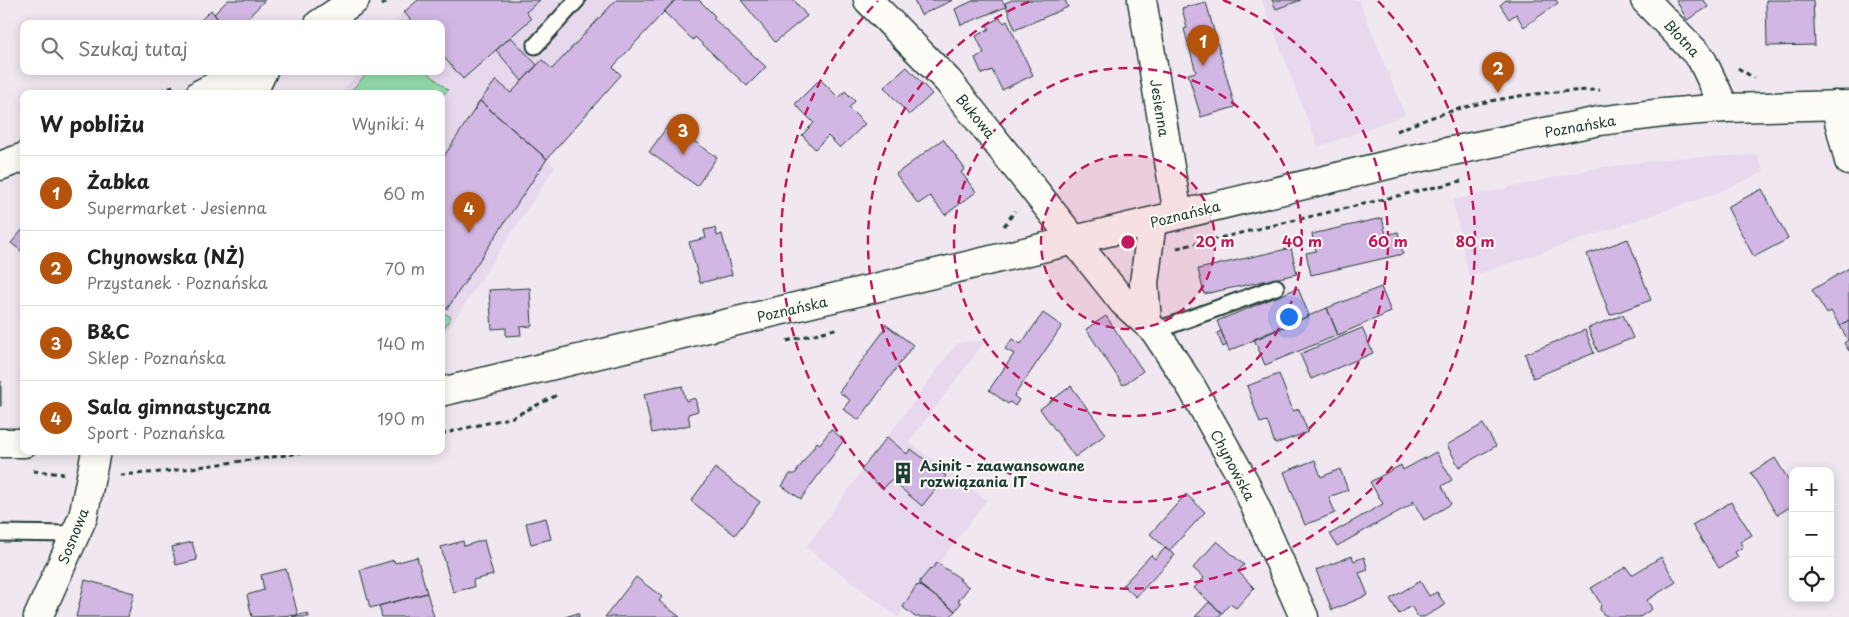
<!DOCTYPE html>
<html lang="pl">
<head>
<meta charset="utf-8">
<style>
  :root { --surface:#fff; --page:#f2f2f2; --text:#222; --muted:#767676; --line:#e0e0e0; --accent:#b45309 }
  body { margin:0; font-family:"Playpen Sans",sans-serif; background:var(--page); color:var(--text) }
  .controls { position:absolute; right:15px; bottom:15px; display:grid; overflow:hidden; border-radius:10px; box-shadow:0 2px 12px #0003 }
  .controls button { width:45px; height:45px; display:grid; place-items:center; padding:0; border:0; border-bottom:1px solid var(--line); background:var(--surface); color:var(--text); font:25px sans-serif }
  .you { position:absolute; left:1288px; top:316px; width:18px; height:18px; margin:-12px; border:4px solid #fff; border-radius:50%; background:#1a73e8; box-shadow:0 0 0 8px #1a73e833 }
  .badge { display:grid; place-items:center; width:32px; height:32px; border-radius:50%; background:var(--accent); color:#fff; font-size:16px; font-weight:700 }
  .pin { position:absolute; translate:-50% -41px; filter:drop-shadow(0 1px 2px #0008) }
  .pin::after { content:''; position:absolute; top:26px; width:18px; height:15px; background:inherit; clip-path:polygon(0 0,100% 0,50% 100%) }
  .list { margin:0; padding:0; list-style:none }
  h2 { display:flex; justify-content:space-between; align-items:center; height:65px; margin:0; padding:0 20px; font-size:21px }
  h2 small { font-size:16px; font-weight:400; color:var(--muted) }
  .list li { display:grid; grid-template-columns:32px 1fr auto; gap:15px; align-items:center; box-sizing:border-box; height:75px; padding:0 20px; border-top:1px solid var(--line) }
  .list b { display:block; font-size:19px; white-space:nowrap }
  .list p { margin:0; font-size:16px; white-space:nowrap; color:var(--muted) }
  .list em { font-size:16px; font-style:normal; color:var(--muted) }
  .icon { flex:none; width:28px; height:28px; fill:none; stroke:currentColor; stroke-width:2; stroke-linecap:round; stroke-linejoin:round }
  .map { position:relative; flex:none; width:1849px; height:617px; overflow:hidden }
  .search { position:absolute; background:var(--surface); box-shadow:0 2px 12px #0003; left:20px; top:20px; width:425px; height:55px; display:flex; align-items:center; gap:12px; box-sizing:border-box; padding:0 18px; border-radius:10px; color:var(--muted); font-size:19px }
  .panel { position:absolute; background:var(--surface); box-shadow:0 2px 12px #0003; left:20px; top:90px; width:425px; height:365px; border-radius:10px }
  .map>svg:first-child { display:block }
</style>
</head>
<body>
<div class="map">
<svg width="1849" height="617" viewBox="0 0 1849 617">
  <rect width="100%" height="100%" fill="#f0e7f1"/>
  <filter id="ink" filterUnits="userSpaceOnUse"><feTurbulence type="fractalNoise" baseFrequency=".02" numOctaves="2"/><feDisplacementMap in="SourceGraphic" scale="10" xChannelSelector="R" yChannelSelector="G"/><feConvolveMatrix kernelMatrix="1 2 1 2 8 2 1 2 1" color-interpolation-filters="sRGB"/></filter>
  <g filter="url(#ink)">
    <path fill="#e7d8ed" d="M418,0H674L613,67L621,75L547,159L555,167L441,340V94H339L360,71H441V24H391Z
      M1262,0H1359L1405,115L1318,147Z
      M1757,155L1764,172L1717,193L1469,277L1453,200L1598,168L1676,158Z
      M986,340L909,442L987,500L898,617L806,547L957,343Z"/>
    <path fill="#94ddad" stroke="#5a8d70" d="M369,71H426L448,90L441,97V94H348Z
      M441,311L451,317L441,333Z"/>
    <path fill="#d2b6e3" stroke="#1f3d34" d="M228,0H265L242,24H222L214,14Z
      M418,0H540L526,12L531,19L463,79L441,54V24H414L404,12Z
      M616,0H675L613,67L621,75L547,159L480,101L496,80L511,93L542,60L552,69Z
      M675,0H699L715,16L713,18L766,67L747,86L695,37L693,40L664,12Z
      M741,0H794L807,16L775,42Z
      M914,0H953L921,15Z
      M1002,0L1006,7L961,25L955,9L975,0Z
      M1012,0H1065L1068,7L1015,30L1005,3Z
      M1272,0H1301L1276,9Z
      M1506,0H1556L1558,3L1524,27L1516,14L1509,19L1500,5Z
      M1676,0H1704L1708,7L1687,20Z
      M1766,0H1813L1815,45L1767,46Z
      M1206,2L1235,107L1201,117L1188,74L1196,72L1184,29L1187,28L1182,8Z
      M211,10L222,24H197Z
      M1000,18L1004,23L1007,21L1033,75L1002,90L992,70L982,74L975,58L984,53L976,36L989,29L987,24Z
      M511,37L537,65L522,81L496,50Z
      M907,67L932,94L909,115L884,87Z
      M820,79L839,98L845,91L855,101L849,108L865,124L840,148L828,136L815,149L802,135L814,123L795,104Z
      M480,101L547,159L447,309L441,305V161Z
      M669,124L717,157L697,186L649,152Z
      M943,139L965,169L961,172L976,192L945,215L930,196L918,204L896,174Z
      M1762,189L1788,239L1754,257L1727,207Z
      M1382,218L1386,235L1398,232L1403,254L1311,275L1306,253L1316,251L1312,234Z
      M24,228V253L11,243Z
      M715,228L717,236L722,234L732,275L700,283L689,242L706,238L704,230Z
      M1628,239L1651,300L1610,315L1587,254Z
      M1291,248L1297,274L1204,294L1198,269Z
      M1849,268V320L1840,326L1831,311L1827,314L1812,290Z
      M1381,287L1391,312L1338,335L1327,308Z
      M530,288L532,326L520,327L521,335L506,336V328L492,329L489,290Z
      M1298,288L1309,316L1229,351L1217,321Z
      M1327,308L1338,335L1265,365L1254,339Z
      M1043,313L1062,326L1014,396L1019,400L1015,406L1010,402L1008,404L989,390L1014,354L1005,349L1012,339L1021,344Z
      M1623,315L1633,338L1598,352L1588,328Z
      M1106,316L1143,371L1123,385L1086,329Z
      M1849,320V351L1844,343L1848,340L1840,326Z
      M885,324L913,345L859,420L843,409L850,400L839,392L883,332Z
      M1362,328L1373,353L1311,379L1300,354Z
      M1585,330L1594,353L1533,378L1525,354Z
      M1221,331L1227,345L1223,347L1217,333Z
      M1279,374L1293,411L1299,409L1308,432L1275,444L1267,421L1260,423L1247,386Z
      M0,381H1V406H0Z
      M682,386L686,401L695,398L698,411L688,414L690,425L652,433L644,394Z
      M1071,386L1106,434L1075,457L1040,409Z
      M1483,424L1496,446L1459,467L1447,445Z
      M831,429L844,440L801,499L782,486L790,474H795L817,442L820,444Z
      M887,437L907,454L911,449L946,476L922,506L891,480L883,489L861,470Z
      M1436,452L1452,480L1442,486L1451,504L1424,520L1413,501L1412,504L1337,546L1330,534L1383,504L1370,482L1401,465L1403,470Z
      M1775,458L1793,487V505L1777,515L1751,473Z
      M1315,460L1321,477L1340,469L1348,490L1329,497L1335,513L1305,525L1284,472Z
      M715,468L760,502L735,535L691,501Z
      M1186,494L1205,512L1169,551L1150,534Z
      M1731,502L1752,535L1740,542L1743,547L1735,552L1738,557L1719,568L1692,525Z
      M546,518L551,539L531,544L526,523Z
      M484,540L493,575L473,580L474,587L453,592L441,547L463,541L464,546Z
      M1217,541L1244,565L1238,571L1254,588L1236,608L1230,604L1222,613L1194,588L1204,578L1193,568Z
      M192,542L197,560L176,565L172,547Z
      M1165,548L1175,555L1136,597L1123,585L1151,555L1155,559Z
      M1352,556L1354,561L1364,557L1368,570L1359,573L1368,595L1332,610L1316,570Z
      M417,557L427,593L370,608L360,570L394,560L395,563Z
      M1661,557L1676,582L1647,600L1652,609L1640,617H1609L1603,614L1600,609L1601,604L1591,588L1626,567L1632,575Z
      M937,563L961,579L959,580L969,587L958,601L961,603L955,611L920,585V581L930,569L931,570Z
      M286,569L298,615L252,617L247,595L264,590L261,575Z
      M636,577L662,597L659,601L680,617H605Z
      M85,580L134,593L128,617H76Z
      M1420,581L1429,596L1437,592L1445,605L1424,617H1418L1411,606L1399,614L1390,599Z
      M920,585L955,611L950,617H915L903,607L916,586Z
      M427,593L434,617H382L379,606Z
      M1209,602L1222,613L1219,617H1195Z
      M308,613L309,617H292L298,615Z
      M578,613L579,617H565Z"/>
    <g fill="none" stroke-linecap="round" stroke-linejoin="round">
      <g stroke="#1f3d34" stroke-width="19">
        <path id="lane" d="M535,46L577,0
          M1155,331L1276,287
          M0,533L75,534"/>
      </g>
      <g stroke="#1f3d34" stroke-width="31">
        <path id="street" d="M868,0L948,81L1123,302L1155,331L1192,388L1244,481L1304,617
          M1142,0L1178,215
          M1645,0L1701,58L1725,108
          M252,94L263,71
          M1835,105L1849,161
          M1147,321L1144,283L1152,222
          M38,617L83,517L96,451"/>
      </g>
      <g stroke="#1f3d34" stroke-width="31">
        <path id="secondary" d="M319,24L355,0
          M200,94L245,71
          M0,166L24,157
          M441,392L1408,160L1599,121L1663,113L1725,108L1849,105
          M0,443H24"/>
      </g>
      <path stroke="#1f3d34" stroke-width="3" stroke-dasharray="5 4" stroke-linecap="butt" d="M382,5L390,0
        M1738,68L1754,78
        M152,94L173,86
        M1397,131C1463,102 1528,91 1600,90
        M1004,226L1015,211
        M1177,248L1461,181
        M787,341L839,328
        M441,434L513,417L557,395
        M33,471L64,474
        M120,475L162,472L315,451"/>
      <use href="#lane" stroke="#fdfcf7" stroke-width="15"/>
      <use href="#street" stroke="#fdfcf7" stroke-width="28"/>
      <use href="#secondary" stroke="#fdfcf7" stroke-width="28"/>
    </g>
  </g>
  <circle cx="1128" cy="242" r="87" fill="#c2185b" fill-opacity=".12"/>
  <g fill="none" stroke="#c2185b" stroke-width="2.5" stroke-dasharray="9 6">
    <circle cx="1128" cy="242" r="87"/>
    <circle cx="1128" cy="242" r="174"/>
    <path d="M1223 0A260 260 0 1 1 1033 0"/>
    <path d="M1378 1A347 347 0 1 1 878 1"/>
  </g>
  <defs>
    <g id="building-bare" transform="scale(1.725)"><path d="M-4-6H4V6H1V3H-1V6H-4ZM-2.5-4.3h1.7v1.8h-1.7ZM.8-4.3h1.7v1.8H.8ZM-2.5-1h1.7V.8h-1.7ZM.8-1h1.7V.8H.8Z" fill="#1f3d34" stroke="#fdfcf7" stroke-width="2.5" paint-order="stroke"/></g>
  </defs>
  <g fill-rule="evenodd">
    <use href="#building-bare" x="903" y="473"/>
  </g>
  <g text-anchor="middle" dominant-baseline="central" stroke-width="4" stroke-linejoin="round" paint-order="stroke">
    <g font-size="14" fill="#1f3d34" stroke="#fdfcf7">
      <text transform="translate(1682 38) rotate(47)">Błotna</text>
      <text transform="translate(1160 108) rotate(81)">Jesienna</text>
      <text transform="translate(976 116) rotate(51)">Bukowa</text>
      <text transform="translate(1580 126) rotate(-10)">Poznańska</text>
      <text transform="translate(1185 214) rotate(-14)">Poznańska</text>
      <text transform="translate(792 309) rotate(-13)">Poznańska</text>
      <text transform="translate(1233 465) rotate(62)">Chynowska</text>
      <text transform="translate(73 536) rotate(-68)">Sosnowa</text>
    </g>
    <g font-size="14" font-weight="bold" fill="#1f3d34" stroke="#fdfcf7" text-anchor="start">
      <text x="920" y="465">Asinit - zaawansowane<tspan x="920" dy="16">rozwiązania IT</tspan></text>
    </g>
  </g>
  <circle cx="1128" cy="242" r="8" fill="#c2185b" stroke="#fdfcf7" stroke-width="2.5"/>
  <g font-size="15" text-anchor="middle" font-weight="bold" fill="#c2185b" stroke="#fdfcf7" stroke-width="4" stroke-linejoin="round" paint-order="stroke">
    <text x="1215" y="247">20 m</text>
    <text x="1302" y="247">40 m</text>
    <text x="1388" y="247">60 m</text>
    <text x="1475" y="247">80 m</text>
  </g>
</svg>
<div class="controls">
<button>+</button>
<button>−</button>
<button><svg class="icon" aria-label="locate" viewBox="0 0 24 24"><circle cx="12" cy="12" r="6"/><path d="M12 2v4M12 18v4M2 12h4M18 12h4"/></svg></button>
</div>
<div class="you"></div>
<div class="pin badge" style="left:1203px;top:66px">1</div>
<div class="pin badge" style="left:1498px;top:93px">2</div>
<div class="pin badge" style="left:683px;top:155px">3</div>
<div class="pin badge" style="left:469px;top:233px">4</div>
<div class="search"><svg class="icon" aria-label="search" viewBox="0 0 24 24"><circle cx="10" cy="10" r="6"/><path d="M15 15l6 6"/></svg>Szukaj tutaj</div>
<section class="panel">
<h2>W pobliżu<small>Wyniki: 4</small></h2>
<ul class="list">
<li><span class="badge">1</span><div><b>Żabka</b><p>Supermarket · Jesienna</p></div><em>60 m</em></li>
<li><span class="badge">2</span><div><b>Chynowska (NŻ)</b><p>Przystanek · Poznańska</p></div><em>70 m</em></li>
<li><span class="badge">3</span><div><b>B&amp;C</b><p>Sklep · Poznańska</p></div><em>140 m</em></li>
<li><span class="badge">4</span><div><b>Sala gimnastyczna</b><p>Sport · Poznańska</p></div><em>190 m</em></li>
</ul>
</section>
</div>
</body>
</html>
